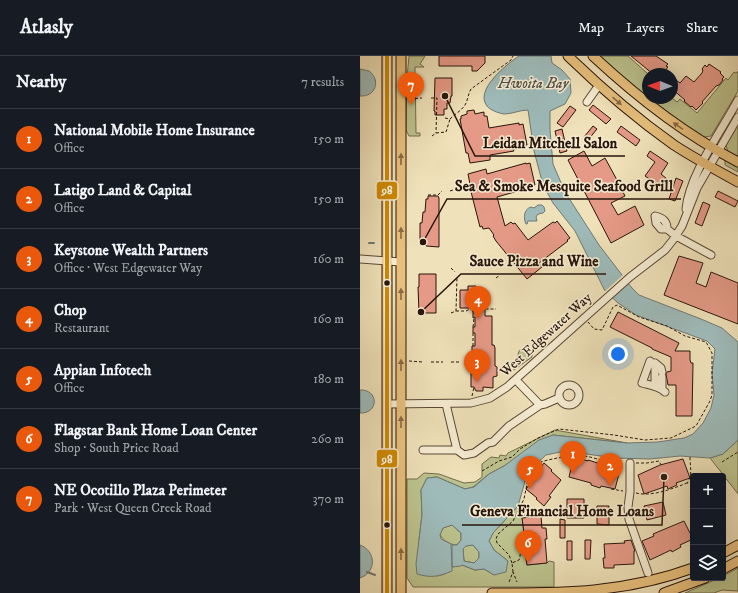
<!DOCTYPE html>
<html lang="en">
<head>
<meta charset="utf-8">
<style>
  :root { --surface:#171b24; --page:#242831; --text:#f1f3f6; --muted:#9ea1a6; --line:#363941; --accent:#ea580c }
  body { margin:0; font-family:"IM FELL DW Pica",serif; background:var(--page); color:var(--text) }
  .controls { position:absolute; right:12px; bottom:12px; display:grid; overflow:hidden; border-radius:4px; box-shadow:0 4px 16px #0002 }
  .controls button { width:36px; height:36px; display:grid; place-items:center; padding:0; border:0; border-bottom:1px solid var(--line); background:var(--surface); color:var(--text); font:20px sans-serif }
  .compass { position:absolute; left:282px; top:12px; width:36px; height:36px; border-radius:50%; background:var(--surface); box-shadow:0 4px 16px #0002; rotate:271deg }
  .you { position:absolute; left:258px; top:298px; width:14px; height:14px; margin:-10px; border:3px solid #fff; border-radius:50%; background:#1a73e8; box-shadow:0 0 0 6px #1a73e833 }
  .badge { display:grid; place-items:center; width:26px; height:26px; border-radius:50%; background:var(--accent); color:#fff; font-size:13px; font-weight:700 }
  .pin { position:absolute; translate:-50% -33px; filter:drop-shadow(0 1px 2px #0008) }
  .pin::after { content:''; position:absolute; top:21px; width:14px; height:12px; background:inherit; clip-path:polygon(0 0,100% 0,50% 100%) }
  .list { margin:0; padding:0; list-style:none }
  h2 { display:flex; justify-content:space-between; align-items:center; height:52px; margin:0; padding:0 16px; font-size:17px }
  h2 small { font-size:13px; font-weight:400; color:var(--muted) }
  .list li { display:grid; grid-template-columns:26px 1fr auto; gap:12px; align-items:center; box-sizing:border-box; height:60px; padding:0 16px; border-top:1px solid var(--line) }
  .list b { display:block; font-size:15px; white-space:nowrap }
  .list p { margin:0; font-size:13px; white-space:nowrap; color:var(--muted) }
  .list em { font-size:13px; font-style:normal; color:var(--muted) }
  .icon { flex:none; width:22px; height:22px; fill:none; stroke:currentColor; stroke-width:2; stroke-linecap:round; stroke-linejoin:round }
  .map { position:relative; flex:none; width:378px; height:537px; overflow:hidden }
  header { display:flex; align-items:center; gap:24px; box-sizing:border-box; height:56px; padding:0 20px; background:var(--surface); border-bottom:1px solid var(--line) }
  header strong { font-size:19px }
  nav { display:flex; gap:22px; margin-inline-start:auto; font-size:14px }
  main { display:flex }
  aside { flex:1; background:var(--surface) }
  .map>svg:first-child { display:block }
</style>
</head>
<body>
<header>
<strong>Atlasly</strong>
<nav><a>Map</a><a>Layers</a><a>Share</a></nav>
</header>
<main>
<aside>
<h2>Nearby<small>7 results</small></h2>
<ul class="list">
<li><span class="badge">1</span><div><b>National Mobile Home Insurance</b><p>Office</p></div><em>150 m</em></li>
<li><span class="badge">2</span><div><b>Latigo Land &amp; Capital</b><p>Office</p></div><em>150 m</em></li>
<li><span class="badge">3</span><div><b>Keystone Wealth Partners</b><p>Office · West Edgewater Way</p></div><em>160 m</em></li>
<li><span class="badge">4</span><div><b>Chop</b><p>Restaurant</p></div><em>160 m</em></li>
<li><span class="badge">5</span><div><b>Appian Infotech</b><p>Office</p></div><em>180 m</em></li>
<li><span class="badge">6</span><div><b>Flagstar Bank Home Loan Center</b><p>Shop · South Price Road</p></div><em>260 m</em></li>
<li><span class="badge">7</span><div><b>NE Ocotillo Plaza Perimeter</b><p>Park · West Queen Creek Road</p></div><em>370 m</em></li>
</ul>
</aside>
<div class="map">
<svg width="378" height="537" viewBox="0 0 378 537">
  <rect width="100%" height="100%" fill="#efe1b9"/>
  <filter id="stains"><feTurbulence type="fractalNoise" baseFrequency=".005" numOctaves="4"/><feColorMatrix values="0 0 0 0 .2 0 0 0 0 .09 0 0 0 0 .02 0 0 0 .5 -.17"/></filter>
  <radialGradient id="worn" r=".72"><stop offset=".6" stop-color="#630" stop-opacity="0"/><stop offset="1" stop-color="#630" stop-opacity=".3"/></radialGradient>
  <path fill="#bcc28d" stroke="#726c4c" d="M49,0H65L60,8L64,11H55L56,77H60V80H49L46,74L47,22Z
    M238,0H268L288,18V42H312L317,46L320,43L337,57L366,22L368,24L374,16L376,17L378,15V35L351,80L344,81L297,50Z
    M378,68V101L368,96L366,89Z
    M369,104L378,109V116L365,109V105Z
    M161,293H163L166,298L172,296V301L154,314L152,306H158C158,302 157,296 161,293Z
    M195,374L267,387L193,379L144,410L129,418L113,431L105,433L77,421L67,422L61,434L62,459L59,484L77,520L85,518L92,511L102,509L115,514L124,513L134,519L148,505L134,494L129,485L133,477L158,450L163,454H169V458L162,460L165,485L162,486L163,495H168L165,497L167,509L187,507L189,505L194,506V531H53L47,522V423H57L64,417L79,418L104,427L115,426L122,421V408L131,401L139,402L140,399L146,400L148,397Z
    M378,384V438L350,402L363,398Z
    M92,469L101,477V484L97,489C90,489 82,484 80,478L83,472Z
    M113,489L119,496V502L114,507L104,505L103,493L106,490Z
    M378,512V535L362,534L354,537H325L359,522H363V520Z"/>
  <path fill="#9ebbba" stroke="#6f7974" fill-rule="evenodd" d="M159,0H191L192,7L202,14L210,23L211,37L205,48L190,55V74L193,108L205,136L239,189L272,232L279,239L341,263L362,272L378,286V384L363,398L350,402L320,400L290,403L255,402L205,395L186,399L173,411L166,422L158,450L133,477L129,485L134,494L148,505L146,516L134,519L124,513L115,514L102,509L101,510L92,511V515C78,521 71,522 57,518L56,508L62,459L61,434L67,422L77,421L105,433L114,431L129,418L144,410L179,384L193,379L267,387L298,386L324,382L333,378L343,367L351,352L354,339L352,317L355,293L347,285L276,259L258,247L245,235L215,175L193,147L183,129L174,95L168,54C160,54 152,58 144,58C138,57 130,54 127,50C114,34 147,8 159,0ZM92,469L101,477V484L97,489H92V511L91,488L81,483L80,479L83,472ZM113,489L119,496V502L114,507L104,505L103,493L106,490Z
    M0,13L9,15C21,24 16,41 0,40Z
    M178,149H182L184,151L185,155L183,157L178,158L176,161L177,165H168L167,168H166C163,162 164,153 171,151L174,152Z
    M0,334C19,333 19,358 0,357Z
    M0,489C16,495 17,516 0,522Z"/>
  <path fill="#efe1b9" d="M264,218L270,226L251,243L244,236Z"/>
  <g fill="none" stroke-linecap="round" stroke-linejoin="round">
    <path stroke="#6f7974" stroke-width="2" d="M9,187H14
      M7,516L15,519"/>
  </g>
  <path fill="#e59a87" stroke="#28150b" d="M79,0H125V7L117,15H112V10H79Z
    M271,0H296L308,8L306,10L308,11L302,18H293Z
    M349,8L361,16L360,17L364,21L362,23L363,24L359,29L356,30L342,46L343,47L336,54L332,50L331,51L324,45L325,44L312,33V21L320,27L326,20L334,26L342,17L343,14L342,13L345,9L347,11Z
    M75,22H92V40H91L90,47H87V53H84V59H75V55H74Z
    M233,49L251,63L246,68L229,54Z
    M210,50L216,54L203,71L197,67Z
    M114,54L115,58L124,56V60H127L129,72L159,67V69L163,68L167,89H163L164,92L153,93L154,95L130,99V104L110,107L108,97H106L100,63H101V60L107,58V55Z
    M233,70L237,73L228,84L224,81Z
    M261,70L280,84L276,90L257,76Z
    M202,73L207,95L200,97L195,75Z
    M224,95L232,110L245,102L257,124L265,140L251,147L258,159L275,150L284,169L251,187L208,104Z
    M290,95L308,107L301,118L307,123L301,131L285,120L295,106L287,100Z
    M166,107V108L170,107L175,129L172,130V131L137,141L145,170L151,166L153,168L155,167L168,184L193,166L195,167L197,165L210,182L207,184L208,185L179,207L182,211L167,223L136,185L133,180L134,179L129,172L123,173L122,170L120,171L109,128H110L108,118L126,113L127,118Z
    M316,122L323,125L315,145L309,143Z
    M358,135L378,145L375,151L355,141Z
    M68,140H78L79,142V191L66,190V189H60V167H62L63,156H65L66,143H68Z
    M343,146L350,149L342,170L335,167Z
    M319,200L343,207L336,227L346,231L351,216L378,227V268L304,239Z
    M59,218H76V257H59L58,231H59Z
    M108,230H116L117,235H125L126,248H125V260H132V289H134L135,292V310L137,311V320L133,321V332L123,331V335H116L114,331H111V317L118,315V303H112V290H115V277H113V271H115V261L113,262V252H100V234H108Z
    M258,256L319,287L315,295H330V304L331,307H333L332,360H316V329H308L306,318L307,316L311,315V301L292,293V292L250,271Z
    M214,401L228,405V404L260,414L255,433L241,430L240,432L231,429V427L209,421Z
    M323,403L330,422L316,427L317,429L308,433L307,430L284,438L278,419L300,409Z
    M184,407L192,414L191,415L201,424L189,440L191,441L184,450L176,443L177,442L166,433L179,417L177,416Z
    M207,443H224V462H207Z
    M303,446L306,459L287,464L284,450Z
    M237,450H249V469L237,468Z
    M181,460L182,472H186L187,483H185L187,507L167,509L165,495L163,496L162,486L165,485L162,462Z
    M200,463L205,464V482H200Z
    M324,465L333,483L320,489L321,491L312,496L311,494L290,504L282,485L294,480L293,478Z
    M225,484H231L230,503H225Z
    M271,484L275,495H274V508L254,509V512H244L243,502H245L244,488L265,487L264,485Z
    M207,485H212V504H207Z"/>
  <g fill="none" stroke-linecap="round" stroke-linejoin="round">
    <g stroke="#5a4836" stroke-width="9">
      <path id="minor" d="M227,46L239,29
        M326,153C329,119 362,74 378,44
        M307,173C307,165 303,162 295,160L296,167L301,173H307L316,180L351,199
        M0,203L41,206
        M290,305L282,327C290,329 299,330 305,336
        M295,307V330
        M295,307L301,312L302,316
        M199 339a10 10 0 1 1 20 0a10 10 0 1 1-20 0Z
        M302,333V321
        M27,348L111,347L130,342L147,331L270,221L305,194L313,184L322,170L337,132L378,61
        M86,348L97,394L104,399L114,397L128,387L133,386L149,370L180,349L156,324
        M180,349L185,348L199,342
        M63,394H97
        M270,407V436L268,451L269,463L288,517"/>
    </g>
    <g stroke="#28150b" stroke-width="11">
      <path id="major" d="M27,0V537
        M41,0V537
        M208,0C241,32 276,62 314,89C334,102 356,114 378,126
        M233,0C277,41 324,78 378,106
        M363,497L378,489
        M363,513L378,505
        M132,537C204,537 265,537 333,512
        M304,537L345,522"/>
    </g>
    <path stroke="#28150b" stroke-width="1" stroke-dasharray="3 2" stroke-linecap="butt" d="M71,42H77L76,77
      M50,43L62,42
      M85,62L90,63C94,59 102,54 105,49C108,44 108,38 111,33L151,4L153,0
      M72,80L76,77L86,76L90,63
      M90,135L96,133
      M68,139H78L82,135
      M91,212L95,216
      M136,222L140,219
      M112,253L114,258
      M96,255H106L110,253H136
      M91,257L96,255L97,221
      M113,271L114,262
      M113,290V277
      M49,305L63,306
      M71,306H83
      M91,306H100
      M107,306H114V317
      M151,306L163,305L164,307
      M112,340L114,331
      M330,401C330,411 333,419 327,427H332L333,430
      M362,406L378,396
      M276,407H287L299,405L301,409
      M122,415L139,405L152,401L160,393L178,382L199,373L254,379L285,384L311,382L336,370L350,345L352,339V297L346,286L325,280L307,270L279,261L257,249L253,251L242,274L234,273L228,266
      M251,433L263,435
      M276,437C291,441 312,433 327,427
      M152,507L149,499L137,487L136,483L138,478L153,465L164,443L168,423L181,406C193,402 218,398 230,401C241,404 251,407 263,407
      M153,516L152,507L159,504C162,498 158,491 161,485L163,484
      M149,526L153,516L157,526"/>
    <use href="#minor" stroke="#f5ecd2" stroke-width="7"/>
    <use href="#major" stroke="#e8c07c" stroke-width="9"/>
    <g stroke="#f5ecd2" stroke-width="7">
      <path id="bus-1" d="M27,0V537"/>
    </g>
    <use href="#bus-1" stroke="#ce8902" stroke-width="4"/>
  </g>
  <defs><path id="oneway-solid" d="M-6-.8H1V-3.2L6.5 0L1 3.2V.8H-6Z"/></defs>
  <g fill="#886a44">
    <use href="#oneway-solid" transform="translate(257 45) rotate(41)"/>
    <use href="#oneway-solid" transform="translate(318 70) rotate(-146)"/>
    <use href="#oneway-solid" transform="translate(41 103) rotate(-90)"/>
    <use href="#oneway-solid" transform="translate(41 177) rotate(-90)"/>
    <use href="#oneway-solid" transform="translate(41 238) rotate(-90)"/>
    <use href="#oneway-solid" transform="translate(41 309) rotate(-90)"/>
    <use href="#oneway-solid" transform="translate(41 366) rotate(-90)"/>
    <use href="#oneway-solid" transform="translate(41 498) rotate(-90)"/>
  </g>
  <g fill="#28150b" stroke="#f5ecd2" stroke-width="1.5">
    <circle cx="27" cy="227" r="3.5"/>
    <circle cx="27" cy="469" r="3.5"/>
  </g>
  <g text-anchor="middle" dominant-baseline="central" stroke-width="3" stroke-linejoin="round" paint-order="stroke">
    <g font-size="14" fill="#28150b" stroke="#f5ecd2">
      <text transform="translate(186 279) rotate(-42)">West Edgewater Way</text>
    </g>
    <g font-size="15" font-style="italic" fill="#514f48" stroke="#f5ecd2">
      <text x="173" y="27">Hwoita Bay</text>
    </g>
  </g>
  <path fill="none" stroke="#28150b" stroke-width="1.5" d="M85 40L115 100H265M63 186L87 143H321M61 256L101 218H246M304 421L302 469H102"/>
  <g fill="#28150b" stroke="#f5ecd2" stroke-width="1.5">
    <circle cx="85" cy="40" r="4"/>
    <circle cx="63" cy="186" r="4"/>
    <circle cx="61" cy="256" r="4"/>
    <circle cx="304" cy="421" r="4"/>
  </g>
  <g font-size="15" text-anchor="middle" font-weight="bold" fill="#28150b" stroke="#f5ecd2" stroke-width="3" stroke-linejoin="round" paint-order="stroke">
    <text x="190" y="92">Leidan Mitchell Salon</text>
    <text x="204" y="135">Sea &amp; Smoke Mesquite Seafood Grill</text>
    <text x="174" y="210">Sauce Pizza and Wine</text>
    <text x="202" y="460">Geneva Financial Home Loans</text>
  </g>
  <g stroke="#f5ecd2" stroke-width="1.5">
    <rect x="16" y="125" width="22" height="19" rx="4" fill="#ce8902"/>
    <rect x="16" y="393" width="22" height="19" rx="4" fill="#ce8902"/>
  </g>
  <g font-size="11" text-anchor="middle" font-weight="bold" fill="#fff">
    <text x="27" y="138">98</text>
    <text x="27" y="407">98</text>
  </g>
  <rect width="100%" height="100%" filter="url(#stains)"/>
  <rect width="100%" height="100%" fill="url(#worn)"/>
</svg>
<div class="controls">
<button>+</button>
<button>−</button>
<button><svg class="icon" aria-label="layers" viewBox="0 0 24 24"><path d="M12 4l9 5-9 5-9-5zM3 14l9 5 9-5"/></svg></button>
</div>
<svg class="compass" viewBox="-18 -18 36 36"><path d="M0-13l5 13h-10z" fill="#e53935"/><path d="M0 13l5-13h-10z" fill="#9ea1a6"/></svg>
<div class="you"></div>
<div class="pin badge" style="left:213px;top:418px">1</div>
<div class="pin badge" style="left:250px;top:430px">2</div>
<div class="pin badge" style="left:117px;top:326px">3</div>
<div class="pin badge" style="left:118px;top:263px">4</div>
<div class="pin badge" style="left:170px;top:433px">5</div>
<div class="pin badge" style="left:168px;top:507px">6</div>
<div class="pin badge" style="left:51px;top:49px">7</div>
</div>
</main>
</body>
</html>
